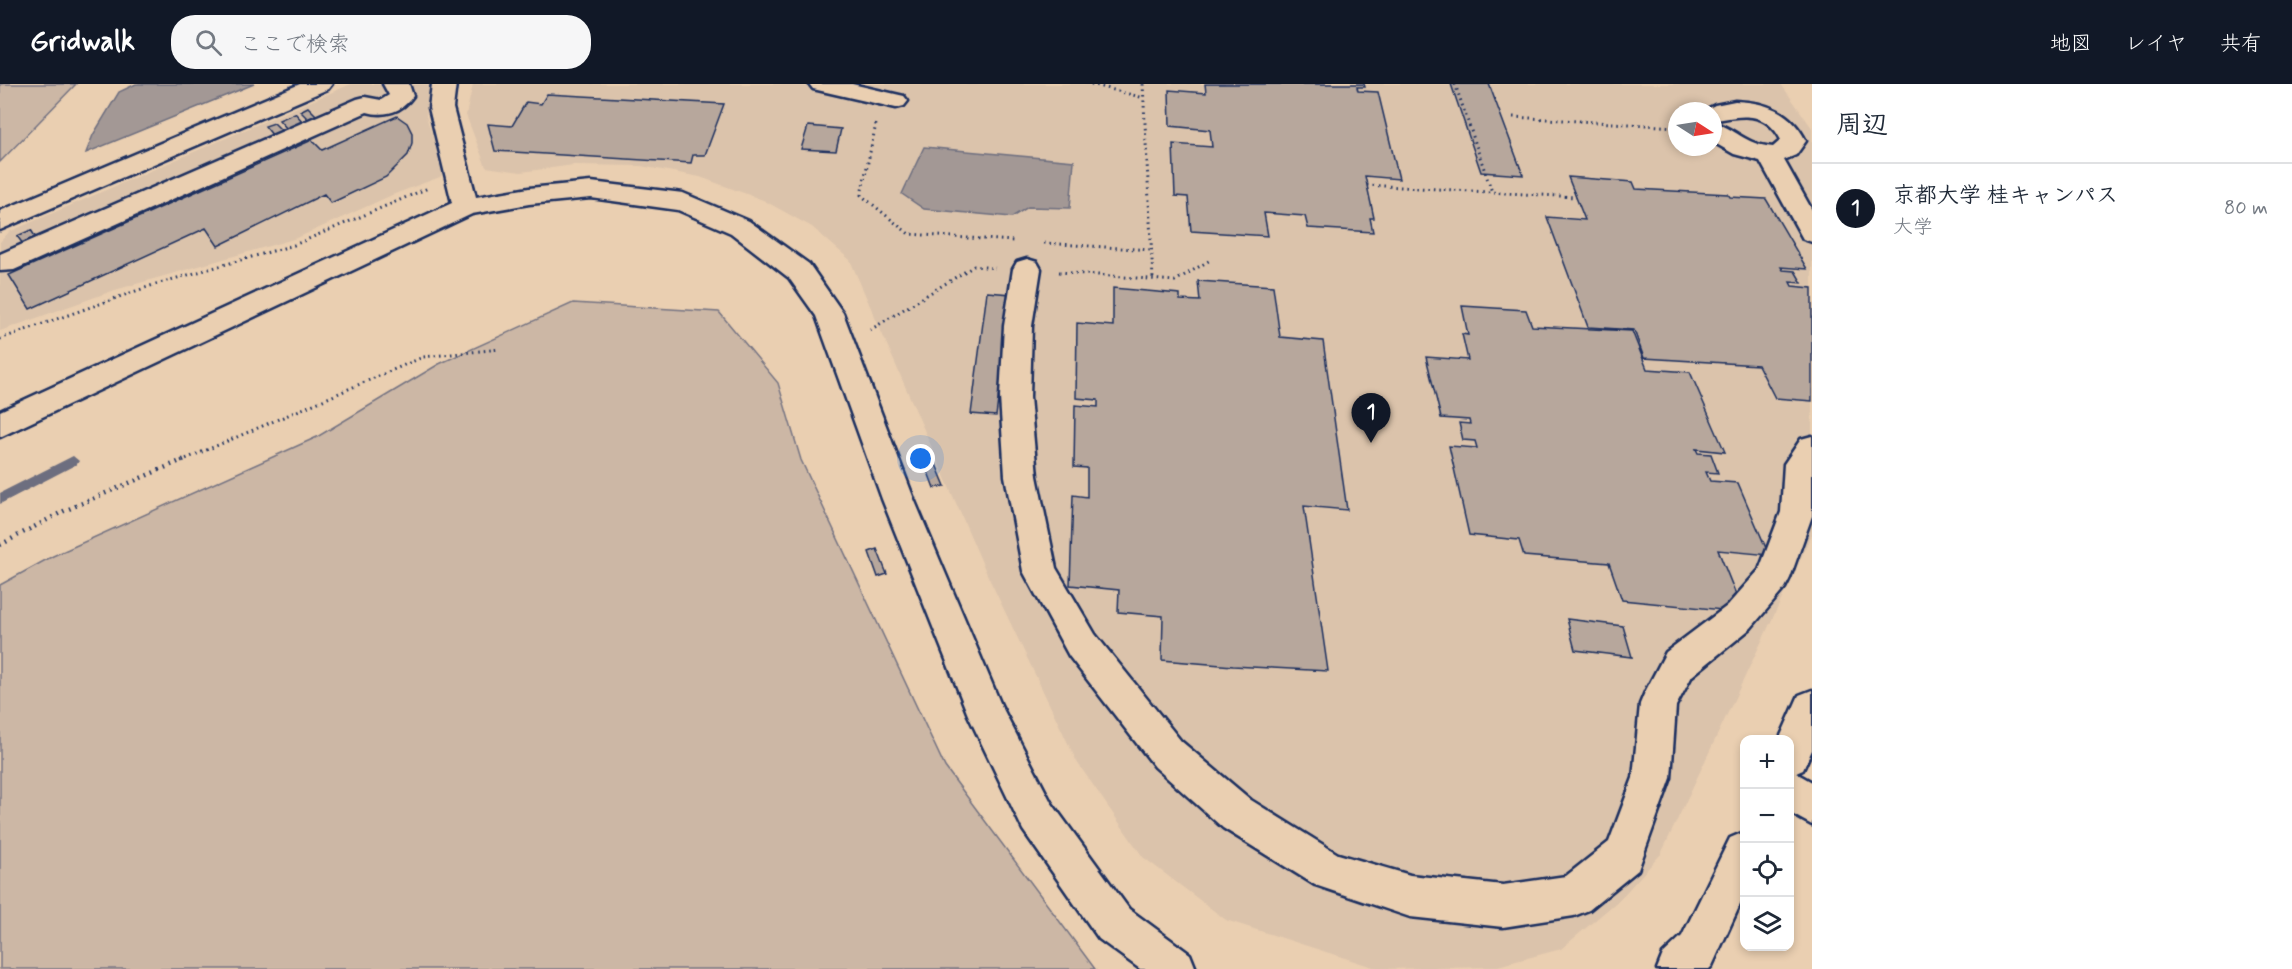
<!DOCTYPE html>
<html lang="ja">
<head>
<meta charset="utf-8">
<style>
  :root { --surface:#fff; --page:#f6f6f7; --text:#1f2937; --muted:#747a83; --line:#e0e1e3; --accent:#111827 }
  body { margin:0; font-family:Mynerve,"Klee One",sans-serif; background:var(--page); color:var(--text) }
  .controls { position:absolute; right:18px; bottom:18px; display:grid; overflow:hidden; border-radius:12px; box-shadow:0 3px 9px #0003 }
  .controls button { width:54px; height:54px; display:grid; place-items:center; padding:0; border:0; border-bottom:2px solid var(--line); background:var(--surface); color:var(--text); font:30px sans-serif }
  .compass { position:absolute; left:1668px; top:18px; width:54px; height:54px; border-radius:50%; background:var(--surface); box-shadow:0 3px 9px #0003; rotate:102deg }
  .you { position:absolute; left:921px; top:375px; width:21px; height:21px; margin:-15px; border:4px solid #fff; border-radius:50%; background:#1a73e8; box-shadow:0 0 0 9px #1a73e833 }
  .badge { display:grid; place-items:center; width:39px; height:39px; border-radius:50%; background:var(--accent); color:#fff; font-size:20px; font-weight:700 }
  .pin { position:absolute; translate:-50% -50px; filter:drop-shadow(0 2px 3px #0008) }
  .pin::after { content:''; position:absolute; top:32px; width:21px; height:18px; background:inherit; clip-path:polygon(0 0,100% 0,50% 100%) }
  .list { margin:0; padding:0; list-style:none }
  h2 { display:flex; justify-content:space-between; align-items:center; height:78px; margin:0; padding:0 24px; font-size:26px }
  h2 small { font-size:20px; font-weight:400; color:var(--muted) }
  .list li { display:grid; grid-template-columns:39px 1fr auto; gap:18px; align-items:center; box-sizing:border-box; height:90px; padding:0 24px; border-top:2px solid var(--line) }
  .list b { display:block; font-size:22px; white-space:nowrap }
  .list p { margin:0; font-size:20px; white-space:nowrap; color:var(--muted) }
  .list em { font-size:20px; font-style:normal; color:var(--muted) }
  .icon { flex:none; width:33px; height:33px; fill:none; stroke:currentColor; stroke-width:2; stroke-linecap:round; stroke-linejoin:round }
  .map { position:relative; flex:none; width:1812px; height:885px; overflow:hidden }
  header { display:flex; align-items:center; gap:36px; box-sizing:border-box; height:84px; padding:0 30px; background:var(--accent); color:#fff }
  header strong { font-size:28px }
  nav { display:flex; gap:33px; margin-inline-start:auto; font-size:21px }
  .search { width:420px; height:54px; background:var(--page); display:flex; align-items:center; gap:15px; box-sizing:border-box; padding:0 21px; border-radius:24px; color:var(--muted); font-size:22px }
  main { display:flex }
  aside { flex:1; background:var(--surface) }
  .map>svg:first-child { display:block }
</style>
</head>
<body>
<header>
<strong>Gridwalk</strong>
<div class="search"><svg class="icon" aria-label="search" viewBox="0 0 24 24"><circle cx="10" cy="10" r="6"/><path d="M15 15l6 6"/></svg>ここで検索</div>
<nav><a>地図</a><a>レイヤ</a><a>共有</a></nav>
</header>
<main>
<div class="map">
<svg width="1812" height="885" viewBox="0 0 1812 885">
  <rect width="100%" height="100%" fill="#eacfb1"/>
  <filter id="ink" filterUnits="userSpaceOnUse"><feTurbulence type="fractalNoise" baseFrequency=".0167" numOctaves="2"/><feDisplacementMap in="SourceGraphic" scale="12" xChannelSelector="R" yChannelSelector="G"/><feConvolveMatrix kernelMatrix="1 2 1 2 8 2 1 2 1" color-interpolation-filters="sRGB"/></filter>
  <g filter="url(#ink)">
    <path fill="#dbc3ab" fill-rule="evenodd" d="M351,0H434L429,12L426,32L444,88L440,93L392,111L297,154L115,206L0,247V158L9,148Z
      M473,0H1781L1812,44V451L1661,770L1619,816L1561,865L1494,883L1379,885L1226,836L1143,773L1077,678L987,490L850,176L812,143L763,116L700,93L641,82L574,81L521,88L486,83L466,31ZM1677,27H1713V63H1677Z"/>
    <path fill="#ccb7a5" stroke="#747382" stroke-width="1.5" d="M0,0H76L0,78Z
      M573,219L719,228L778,299L801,376L945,683L1095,885H0V501L53,472L317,353L439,280Z"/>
    <path fill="#a39895" stroke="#6d6e7f" stroke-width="1.5" d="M136,0H254L86,69L93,51L119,8Z
      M924,63L1074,77L1070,124L1028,123L1012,133L924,125L902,110Z"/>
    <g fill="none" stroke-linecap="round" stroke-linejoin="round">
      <path fill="#6d6e7f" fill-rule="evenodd" d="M73,372L79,377L77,380L0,420V409Z"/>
    </g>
    <path fill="#b7a79c" stroke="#1b2f5e" stroke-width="1.5" d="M1205,0H1364L1365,3H1357L1358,7L1378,8L1399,95L1365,92L1374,134H1370L1373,148L1308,144L1305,132L1264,129L1268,152L1191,147L1188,113L1175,112L1173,60L1212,63L1210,46L1170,42L1169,6L1206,9Z
      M1451,0H1489L1523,91L1481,88Z
      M547,10L724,20L705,71H693L691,79L495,67L488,40L512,42L526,18L541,20Z
      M308,23L318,33L309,36L300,27Z
      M295,29L304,39L288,46L279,36Z
      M397,32L407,39L412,49V59L408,71L386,93L331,119L324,110L218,162L206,144L30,225L9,191L312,56L322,66Z
      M274,39L283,48L273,52L265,42Z
      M808,42L841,45L836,67L801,65Z
      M1568,93L1633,98L1636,105L1728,110L1730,113L1766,115L1807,185L1781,183L1783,186L1795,187L1802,199L1790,198L1792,202L1812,204V317L1775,314L1758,281L1644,274L1634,246L1588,243L1547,133L1585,136Z
      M31,146L36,154L23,160L17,152Z
      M1198,197L1273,202L1280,253L1323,257L1347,426L1304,422L1328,587L1233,582L1162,576L1163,532L1118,528L1119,506L1070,501L1073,411L1087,413V384L1074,383L1075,321L1098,323V316L1076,314L1077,239L1113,242V204L1180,210V216L1200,217Z
      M987,208L1011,210L996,332L971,330Z
      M1462,222L1526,226L1532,242L1632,247L1647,285L1690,288L1725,368L1696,365L1698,369L1711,370L1718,389L1706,388L1710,397L1738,399L1769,471L1718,466L1743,528L1622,516L1609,479L1524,472L1519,456L1469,451L1449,362L1477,364L1475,357L1463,356L1459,339L1470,340L1469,336L1441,334L1426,273L1468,276L1462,250L1468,251Z
      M935,378L945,402L934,404L925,380Z
      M877,465L887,490L878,493L869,468Z
      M1567,535L1623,542L1632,573L1575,566Z"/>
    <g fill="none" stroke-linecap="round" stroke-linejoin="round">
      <g stroke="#1b2f5e" stroke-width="5">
        <path id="minor" d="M300,0H332L328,5L0,146V127Z
          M383,0H409L413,12C402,28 385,33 367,28L14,186L0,187V170L357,15L365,13L381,16L389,11Z
          M432,0H456L453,24L476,113L529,104L591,98L683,109L749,137L809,180L843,229L914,415L1001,621L1051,718L1129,825L1190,870L1196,885H1140L1099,855L1023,746L968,631L882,415L816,232L789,194L731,149L678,126L591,114L529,120L472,130L0,353V327L452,119L429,24Z
          M809,0H852L904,12L908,17L904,22L896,24L813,5Z
          M1735,17C1767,18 1792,28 1806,57L1796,71L1784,76L1812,126V158L1803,155L1760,77L1734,70L1713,58V38C1737,45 1743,60 1773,63L1781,56C1766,26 1740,31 1713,37V27H1703L1715,21Z
          M1027,175L1037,178L1041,185L1032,242L1030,313L1037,392L1056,484L1095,550L1181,657L1251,716L1338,770L1410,791L1503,801L1566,792L1609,758L1633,694L1640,620L1645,608L1666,568L1727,522L1759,486L1781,428L1784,380L1801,355L1812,352V432L1790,494L1785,504L1751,544L1692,592L1676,622L1671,694L1638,786L1589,826L1574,832L1503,843L1410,833L1315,801L1223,744L1155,683L1069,572L1023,487L1005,392L1000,313L1004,242L1013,185L1017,178Z
          M1812,606V666L1803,686L1796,689L1812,698V741L1790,729V656H1779L1799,611Z
          M1744,748V812L1712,882L1709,885H1657L1663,870L1682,852L1730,754Z"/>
      </g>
      <path stroke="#1b2f5e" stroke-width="3" stroke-dasharray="1.5 4" stroke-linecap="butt" d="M1091,0L1144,14
        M1143,0L1153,195
        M1455,0L1492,108
        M1513,33L1677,43
        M876,40L861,111L909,150L1013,157
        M1367,101L1576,113
        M1044,159L1151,166
        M1059,188L1175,197L1212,175
        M870,246L974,182L995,184
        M0,255L156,200L294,161L428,104
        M181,377L423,273L500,265"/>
      <path stroke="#1b2f5e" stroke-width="4.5" stroke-dasharray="1.5 5" stroke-linecap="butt" d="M0,461L64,427L185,375"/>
      <use href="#minor" fill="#eacfb1" fill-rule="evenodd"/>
    </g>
  </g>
</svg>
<div class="controls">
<button>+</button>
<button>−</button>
<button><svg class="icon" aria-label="locate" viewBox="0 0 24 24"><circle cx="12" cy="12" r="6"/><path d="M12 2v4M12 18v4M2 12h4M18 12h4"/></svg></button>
<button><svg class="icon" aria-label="layers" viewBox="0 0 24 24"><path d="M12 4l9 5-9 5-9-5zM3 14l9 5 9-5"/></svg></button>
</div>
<svg class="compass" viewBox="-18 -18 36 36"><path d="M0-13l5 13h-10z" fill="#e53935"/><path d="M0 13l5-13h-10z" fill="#747a83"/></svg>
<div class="you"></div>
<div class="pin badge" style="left:1371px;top:359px">1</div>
</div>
<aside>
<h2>周辺<small></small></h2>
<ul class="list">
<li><span class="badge">1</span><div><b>京都大学 桂キャンパス</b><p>大学</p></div><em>80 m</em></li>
</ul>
</aside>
</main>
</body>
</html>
